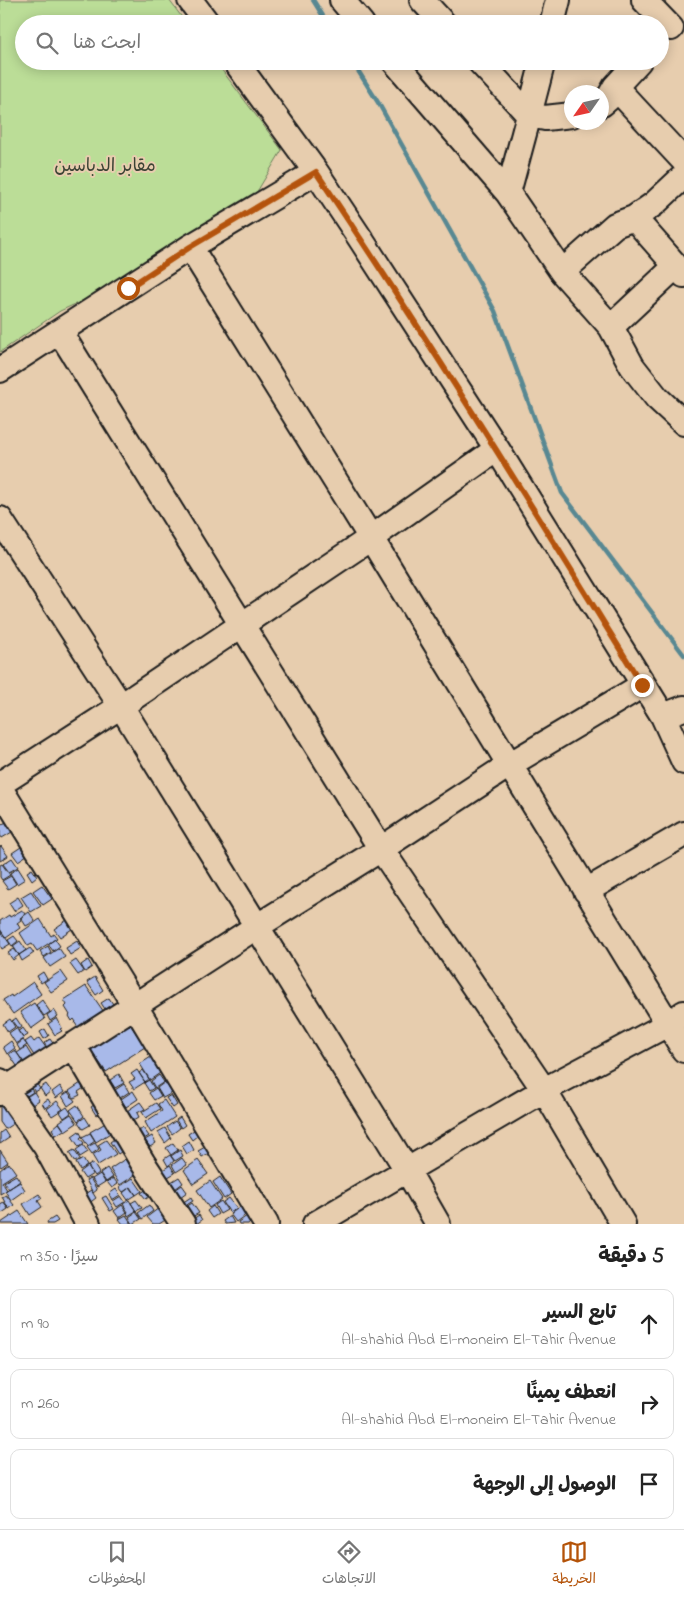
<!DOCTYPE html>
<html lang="ar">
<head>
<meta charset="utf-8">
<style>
  :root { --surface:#fff; --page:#f2f2f2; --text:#222; --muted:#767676; --line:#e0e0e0; --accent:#b45309 }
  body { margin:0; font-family:"Indie Flower","Playpen Sans Arabic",sans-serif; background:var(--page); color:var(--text); direction:rtl }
  .compass { position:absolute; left:564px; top:85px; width:45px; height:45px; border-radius:50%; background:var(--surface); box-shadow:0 2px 12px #0003; rotate:236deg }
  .stop { position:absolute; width:15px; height:15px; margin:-11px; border:4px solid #b45309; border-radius:50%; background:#fff }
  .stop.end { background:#b45309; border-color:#fff; box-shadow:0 1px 5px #0008 }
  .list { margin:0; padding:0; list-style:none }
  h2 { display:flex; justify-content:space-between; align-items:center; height:65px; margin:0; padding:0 20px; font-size:21px }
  h2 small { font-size:16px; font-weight:400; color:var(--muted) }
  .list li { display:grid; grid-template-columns:32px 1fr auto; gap:15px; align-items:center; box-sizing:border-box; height:70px; margin:0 10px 10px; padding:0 10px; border:1px solid var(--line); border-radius:10px }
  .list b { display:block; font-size:19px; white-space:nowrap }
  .list p { margin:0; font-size:16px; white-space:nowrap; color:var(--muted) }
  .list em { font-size:16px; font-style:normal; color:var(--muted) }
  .icon { flex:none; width:28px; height:28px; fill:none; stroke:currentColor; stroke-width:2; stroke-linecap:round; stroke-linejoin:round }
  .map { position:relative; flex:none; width:684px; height:1224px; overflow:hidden; direction:ltr }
  .search { position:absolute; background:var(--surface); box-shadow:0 2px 12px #0003; left:15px; right:15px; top:15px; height:55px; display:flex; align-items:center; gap:12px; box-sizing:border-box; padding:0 18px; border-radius:28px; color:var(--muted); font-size:19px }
  .sheet { height:305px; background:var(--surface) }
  nav { display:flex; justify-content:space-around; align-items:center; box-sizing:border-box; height:70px; border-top:1px solid var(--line); background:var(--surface); font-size:14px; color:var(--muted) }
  nav a { display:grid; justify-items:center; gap:2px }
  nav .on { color:var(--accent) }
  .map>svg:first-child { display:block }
</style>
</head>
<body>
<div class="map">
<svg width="684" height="1224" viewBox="0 0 684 1224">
  <rect width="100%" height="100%" fill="#e7cdae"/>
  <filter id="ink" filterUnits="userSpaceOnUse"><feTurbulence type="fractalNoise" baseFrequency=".02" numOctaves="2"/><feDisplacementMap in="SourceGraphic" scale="10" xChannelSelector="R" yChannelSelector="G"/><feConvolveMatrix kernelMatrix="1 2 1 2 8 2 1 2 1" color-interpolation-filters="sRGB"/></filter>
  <g filter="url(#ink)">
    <path fill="#bbdd97" stroke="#6c7c5a" d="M0,0H169L187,24H24V61H215L282,150L252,200L104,291L60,311L0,352Z"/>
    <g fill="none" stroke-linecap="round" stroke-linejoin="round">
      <path stroke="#598892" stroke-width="4.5" d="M313,0L328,24
        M352,61L379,104L495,311L562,493L684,655"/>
    </g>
    <path fill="#a8b9e9" stroke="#1c1c1c" d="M6,822L12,832L2,838L0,835V826Z
      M1,846L8,856L0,861V847Z
      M21,847L27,855L18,861L12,853Z
      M12,858L18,867L9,872L3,864Z
      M2,864L10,875L2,880L0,877V865Z
      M18,868L25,879L17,884L10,873Z
      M32,869L37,876L32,880L27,872Z
      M11,876L16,884L8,889L2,881Z
      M42,885L52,899L43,905L33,891Z
      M31,891L41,906L31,912L21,897Z
      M18,897L23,905L14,911L9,903Z
      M22,910L25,914L20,918L21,920L17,923L20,928L6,938L0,929V921L9,915L10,917Z
      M29,912L35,921L26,926L21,918Z
      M40,919L51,936L54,934L57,938L37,951L32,944L28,946L20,933Z
      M67,920L72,929L60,937L54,929Z
      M0,930L10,944L2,949L0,945Z
      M14,936L18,941L12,946L8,940Z
      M55,939L60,946L53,951L48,944Z
      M20,941L26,950L19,955L13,946Z
      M77,941L81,948L70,955L66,948Z
      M48,946L51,952L44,957L40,951Z
      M30,948L34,953L22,961L19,955Z
      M59,948L65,957L50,967L44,958Z
      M14,949L19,955L13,960L8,953Z
      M76,960L84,971L78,975L70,964Z
      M88,960L92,967L85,972L81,965Z
      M61,971L68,981L51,992L44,982Z
      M43,972L47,979L41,983L37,976Z
      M95,977L103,990L96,995L87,982Z
      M33,982L41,994L13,1014L3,1000L11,995L12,997Z
      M86,986L106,1015L81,1032L75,1023L76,1022L74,1019L72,1021L69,1016L70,1015L65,1007L67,1005L64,1000Z
      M109,998L115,1007L107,1012L101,1003Z
      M42,1000L50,1012L44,1016L36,1005Z
      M34,1003L45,1019L31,1029L20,1012Z
      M54,1010L58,1016L50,1021L47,1015Z
      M16,1018L22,1027L18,1029L12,1021Z
      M57,1018L62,1028L60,1029L62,1031L55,1035L48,1024Z
      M126,1018L145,1047L106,1072L87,1044Z
      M10,1019L15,1027L8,1032L3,1024Z
      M16,1028L24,1039L16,1044L9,1033Z
      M23,1028L28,1035L23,1038L18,1031Z
      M45,1029L49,1036L44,1039L40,1032Z
      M31,1038L34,1042L39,1038L47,1049L35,1057L25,1042Z
      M50,1039L55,1046L49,1050L44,1043Z
      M23,1040L27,1045L20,1050L17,1045Z
      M11,1041L15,1048L7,1054L3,1047Z
      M26,1047L34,1060L26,1065L17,1053Z
      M15,1050L25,1065L19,1069L9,1054Z
      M151,1057L160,1073L150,1080L140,1064Z
      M137,1070L145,1082L134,1089L129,1082L135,1079L131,1074Z
      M143,1070L149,1079L145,1082L139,1073Z
      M119,1074L124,1083L115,1088L110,1080Z
      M159,1075L164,1082L155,1088L151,1081Z
      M149,1080L154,1088L149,1091L144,1083Z
      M35,1081L40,1089L35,1092L30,1085Z
      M165,1082L172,1093L163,1098L157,1088Z
      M81,1083L84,1088L78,1092L80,1095L74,1098L69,1091Z
      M46,1084L51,1091L45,1096L40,1088Z
      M124,1084L129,1092L120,1098L115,1090Z
      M29,1085L33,1092L25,1097L21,1090Z
      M60,1086L64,1092L56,1098L52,1092Z
      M156,1088L161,1096L154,1100L149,1093Z
      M133,1091L138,1099L126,1107L121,1099Z
      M34,1092L39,1100L31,1106L25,1098Z
      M68,1092L75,1101L68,1106L62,1096Z
      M171,1095L177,1105L173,1108L166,1098Z
      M48,1099L51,1104L45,1108L42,1103Z
      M101,1100L107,1109L96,1115L91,1107Z
      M164,1100L175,1117L151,1133L145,1122L162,1111L158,1104Z
      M57,1101L63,1109L52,1116L47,1109Z
      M0,1102L14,1123L5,1129L0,1122Z
      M140,1102L145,1109L137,1113L139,1117L134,1120L127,1111Z
      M156,1103L160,1109L146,1118L142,1112Z
      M77,1105L84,1116L78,1121L70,1110Z
      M67,1107L71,1113L64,1118L60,1112Z
      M71,1114L77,1123L65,1131L59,1122Z
      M85,1117L90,1125L83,1129L78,1122Z
      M180,1117L185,1125L181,1128L176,1120Z
      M109,1121L115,1130L96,1142L90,1132Z
      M175,1121L180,1128L172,1134L167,1127Z
      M59,1123L64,1130L56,1135L52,1129Z
      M143,1128L149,1136L144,1139L139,1131Z
      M165,1128L171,1138L165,1143L158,1132Z
      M4,1130L9,1138L0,1144V1133Z
      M194,1130L198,1135L192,1140L188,1134Z
      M79,1131L82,1136L80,1138L84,1143L79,1147L72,1136Z
      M90,1133L95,1141L88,1146L82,1137Z
      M152,1136L156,1143L150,1147L145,1140Z
      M117,1137L125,1149L118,1154L110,1142Z
      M106,1140L116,1154L98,1165L92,1155L101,1150L98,1145Z
      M189,1141L194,1150L187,1154L182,1146Z
      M95,1143L99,1149L92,1154L87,1147Z
      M173,1143L178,1150L171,1155L166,1148Z
      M83,1145L88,1152L80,1157L76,1150Z
      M205,1147L209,1153L202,1157L198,1151Z
      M0,1150L8,1162L1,1167L0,1166Z
      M74,1150L80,1159L75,1162L69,1153Z
      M180,1150L183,1156L175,1161L171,1156Z
      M131,1155L135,1162L129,1166L131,1168L135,1166L141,1171L120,1185L110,1169Z
      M170,1155L174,1161L168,1166L164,1159Z
      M182,1158L187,1165L176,1172L172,1165Z
      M83,1159L87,1166L80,1170L76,1163Z
      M198,1160L208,1174L193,1184L184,1170Z
      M9,1163L16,1173L2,1182L7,1190L0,1194V1170Z
      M93,1163L99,1173L95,1176L88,1166Z
      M170,1165L175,1173L168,1177L163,1170Z
      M88,1166L93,1174L85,1179L80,1172Z
      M107,1168L113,1177L106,1182L100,1173Z
      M100,1174L105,1182L97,1187L92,1179Z
      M16,1175L20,1181L9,1189L4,1182Z
      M179,1177L183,1183L175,1189L171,1182Z
      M220,1177L231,1194L224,1199L213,1182Z
      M90,1178L97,1190L93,1193L86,1180Z
      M113,1178L118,1184L112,1188L107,1182Z
      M133,1178L142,1191L136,1195L131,1187L123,1192L119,1187Z
      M210,1181L222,1199L209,1208L197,1190Z
      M20,1182L25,1190L11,1200L5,1191Z
      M182,1185L187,1192L180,1197L175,1190Z
      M130,1187L136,1195L128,1200L123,1193Z
      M150,1187L153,1194L146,1199L141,1193Z
      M116,1189L120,1195L112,1200L109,1194Z
      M91,1190L96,1198L88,1204L83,1195Z
      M39,1194L42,1198L38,1201L42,1207L30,1215L23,1204Z
      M6,1195L14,1205L9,1209L2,1197Z
      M106,1196L114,1209L110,1211L102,1198Z
      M121,1196L125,1202L117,1207L113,1201Z
      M191,1197L193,1201L185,1206L182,1203Z
      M229,1198L237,1208L230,1213L223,1202Z
      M129,1200L136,1211L128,1216L127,1213L128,1212L123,1204Z
      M136,1200L142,1208L136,1211L131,1203Z
      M221,1201L227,1210L220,1214L215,1205Z
      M4,1202L8,1209L2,1213L0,1210V1204Z
      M192,1203L199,1213L192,1217L186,1207Z
      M122,1205L127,1212L119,1218L114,1211Z
      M149,1205L153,1211L142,1219L138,1213Z
      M243,1205L248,1213L236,1222L230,1214Z
      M213,1206L218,1214L212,1218L207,1211Z
      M159,1208L167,1219L159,1224H153L147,1217Z
      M19,1211L28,1224H2L1,1223Z
      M136,1212L141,1219L133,1224L129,1217Z
      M126,1215L132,1224H123L119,1219Z
      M199,1215L202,1220L196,1224L193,1219Z
      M230,1216L234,1223L225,1224L223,1221Z
      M247,1216L251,1222L248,1224H239L238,1222Z
      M55,1217L58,1221L53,1224H48L47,1222Z"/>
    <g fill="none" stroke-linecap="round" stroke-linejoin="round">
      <g stroke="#1c1c1c" stroke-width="28">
        <path id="minor" d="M190,0L208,24
          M342,0L362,24
          M422,0L444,24
          M644,0L671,28
          M552,24L558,0
          M235,61L316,172
          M394,61L508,193L562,272L611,327L632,366L657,398L684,423
          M479,61L529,115
          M615,87L684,161
          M602,104L608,99L615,87L639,61
          M529,115L543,61
          M684,176L654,204L634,218L684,275
          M508,193L529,115L545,118L572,115
          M190,247L371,538L684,1050
          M562,272L615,225L634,218
          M611,327L676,266
          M60,332L381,849L544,1090L623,1224
          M0,370L190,247L316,172L358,235L497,449L663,716L684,708
          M0,519L121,706L407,1170L438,1224
          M663,716L684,762
          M0,784L121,706L371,538L497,449
          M0,788L135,1006L266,1224
          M586,891L684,834
          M73,1045L143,1163L183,1224
          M0,1081L46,1147L88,1224
          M0,1093L256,927L381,849L509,765L643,685
          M315,1224L544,1090L668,1024L684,1013"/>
      </g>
      <use href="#minor" stroke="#e7cdae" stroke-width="24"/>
    </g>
  </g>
  <g fill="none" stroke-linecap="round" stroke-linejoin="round" filter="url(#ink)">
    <path stroke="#b45309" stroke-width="6" d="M128,288L190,247L316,172C429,340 536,512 642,685"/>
  </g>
  <g text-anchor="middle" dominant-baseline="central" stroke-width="4" stroke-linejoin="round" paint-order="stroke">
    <g font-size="18" fill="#3c4335" stroke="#e7cdae">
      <text x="105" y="167">مقابر الدباسين</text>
    </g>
  </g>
</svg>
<svg class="compass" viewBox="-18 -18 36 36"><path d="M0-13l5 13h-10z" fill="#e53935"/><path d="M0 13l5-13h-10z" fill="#767676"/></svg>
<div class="stop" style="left:128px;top:288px"></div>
<div class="stop end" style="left:642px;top:685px"></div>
<div class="search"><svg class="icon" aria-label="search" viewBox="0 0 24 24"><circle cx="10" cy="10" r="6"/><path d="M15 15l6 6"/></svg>ابحث هنا</div>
</div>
<section class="sheet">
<h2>5 دقيقة<small>سيرًا · 350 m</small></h2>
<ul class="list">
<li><svg class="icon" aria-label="ahead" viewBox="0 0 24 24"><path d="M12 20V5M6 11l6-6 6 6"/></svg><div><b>تابع السير</b><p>Al-shahid Abd El-moneim El-Tahir Avenue</p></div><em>90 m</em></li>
<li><svg class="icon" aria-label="right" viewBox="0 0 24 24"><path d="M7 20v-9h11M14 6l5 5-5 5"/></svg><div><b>انعطف يمينًا</b><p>Al-shahid Abd El-moneim El-Tahir Avenue</p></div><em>260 m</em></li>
<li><svg class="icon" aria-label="arrive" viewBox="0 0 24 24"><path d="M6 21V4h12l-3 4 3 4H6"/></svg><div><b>الوصول إلى الوجهة</b></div></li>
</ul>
</section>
<nav>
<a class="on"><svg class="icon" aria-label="map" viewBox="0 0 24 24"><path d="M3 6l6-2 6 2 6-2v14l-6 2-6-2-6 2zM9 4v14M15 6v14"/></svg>الخريطة</a>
<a><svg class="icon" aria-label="directions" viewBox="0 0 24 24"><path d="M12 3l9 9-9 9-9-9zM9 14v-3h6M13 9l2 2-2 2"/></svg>الاتجاهات</a>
<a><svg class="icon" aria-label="saved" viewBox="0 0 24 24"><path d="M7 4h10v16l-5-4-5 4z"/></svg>المحفوظات</a>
</nav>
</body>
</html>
